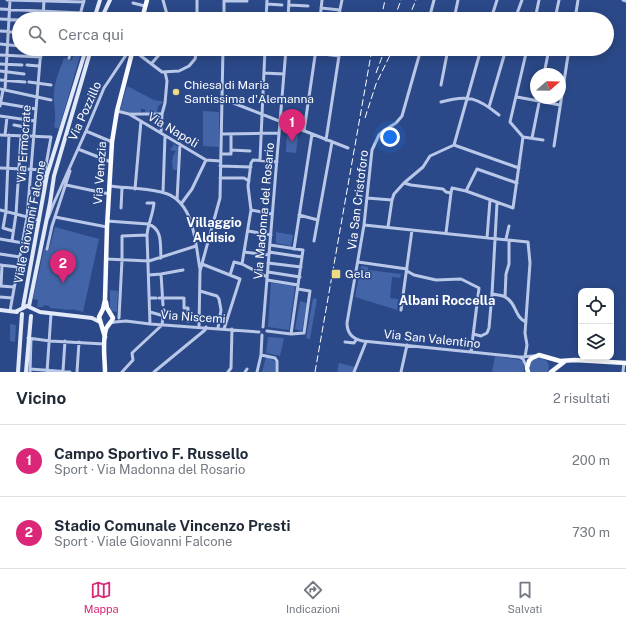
<!DOCTYPE html>
<html lang="it">
<head>
<meta charset="utf-8">
<style>
  :root { --surface:#fff; --page:#f2f2f3; --text:#1f2937; --muted:#747a83; --line:#e0e1e3; --accent:#db2777 }
  body { margin:0; font-family:"Public Sans",sans-serif; background:var(--page); color:var(--text) }
  .controls { position:absolute; right:12px; bottom:12px; display:grid; overflow:hidden; border-radius:8px; box-shadow:0 2px 10px #0003 }
  .controls button { width:36px; height:36px; display:grid; place-items:center; padding:0; border:0; border-bottom:1px solid var(--line); background:var(--surface); color:var(--text); font:20px sans-serif }
  .compass { position:absolute; left:530px; top:68px; width:36px; height:36px; border-radius:50%; background:var(--surface); box-shadow:0 2px 10px #0003; rotate:70deg }
  .you { position:absolute; left:390px; top:137px; width:14px; height:14px; margin:-10px; border:3px solid #fff; border-radius:50%; background:#1a73e8; box-shadow:0 0 0 6px #1a73e833 }
  .badge { display:grid; place-items:center; width:26px; height:26px; border-radius:50%; background:var(--accent); color:#fff; font-size:13px; font-weight:700 }
  .pin { position:absolute; translate:-50% -33px; filter:drop-shadow(0 1px 2px #0008) }
  .pin::after { content:''; position:absolute; top:21px; width:14px; height:12px; background:inherit; clip-path:polygon(0 0,100% 0,50% 100%) }
  .list { margin:0; padding:0; list-style:none }
  h2 { display:flex; justify-content:space-between; align-items:center; height:52px; margin:0; padding:0 16px; font-size:17px }
  h2 small { font-size:13px; font-weight:400; color:var(--muted) }
  .list li { display:grid; grid-template-columns:26px 1fr auto; gap:12px; align-items:center; box-sizing:border-box; height:72px; padding:0 16px; border-top:1px solid var(--line) }
  .list b { display:block; font-size:15px; white-space:nowrap }
  .list p { margin:0; font-size:13px; white-space:nowrap; color:var(--muted) }
  .list em { font-size:13px; font-style:normal; color:var(--muted) }
  .icon { flex:none; width:22px; height:22px; fill:none; stroke:currentColor; stroke-width:2; stroke-linecap:round; stroke-linejoin:round }
  .map { position:relative; flex:none; width:626px; height:372px; overflow:hidden }
  .search { position:absolute; background:var(--surface); box-shadow:0 2px 10px #0003; left:12px; right:12px; top:12px; height:44px; display:flex; align-items:center; gap:10px; box-sizing:border-box; padding:0 14px; border-radius:22px; color:var(--muted); font-size:15px }
  .sheet { height:196px; background:var(--surface) }
  nav { display:flex; justify-content:space-around; align-items:center; box-sizing:border-box; height:56px; border-top:1px solid var(--line); background:var(--surface); font-size:11px; color:var(--muted) }
  nav a { display:grid; justify-items:center; gap:2px }
  nav .on { color:var(--accent) }
  .map>svg:first-child { display:block }
</style>
</head>
<body>
<div class="map">
<svg width="626" height="372" viewBox="0 0 626 372">
  <rect width="100%" height="100%" fill="#2b4988"/>
  <path fill="#4364a6" d="M75,49H82L59,129L54,127C57,115 53,104 54,92C55,80 60,69 64,58L72,60Z
    M127,86L154,100L164,102L158,106L157,112L145,113V109H141V112H128L120,110Z
    M203,111L219,112V147L203,146Z
    M287,132L298,133L296,153L286,152Z
    M174,144L178,147L177,170H173L172,160L173,159V156L176,151L170,150Z
    M55,227L99,239L83,312L72,309L71,310L50,308L49,306L44,305L43,307H37L38,300L33,299L44,249L49,250Z
    M276,232L293,235L291,246L276,243Z
    M361,266L368,267V270L401,274L400,278L392,277L390,298L398,299L397,310L355,297Z
    M271,283L295,286L289,330L268,327Z
    M110,290L118,291L117,312L110,311Z
    M313,298L317,299L310,339L306,338Z
    M300,301L307,303L302,331L295,329Z
    M10,324L16,325L15,342L10,341Z
    M268,337L284,338L280,356L266,353Z
    M495,356L520,360L523,362L524,372H492Z
    M266,357L270,358L275,362V372H262Z
    M539,357L547,361L549,366L548,372H530L529,365L533,359Z
    M339,363L355,367L353,372H337Z"/>
  <g fill="none" stroke-linecap="round" stroke-linejoin="round">
    <path stroke="#b9c8e8" stroke-width="3" d="M7,0L84,2
      M163,0L168,18
      M623,0L626,1
      M224,1H247
      M133,3L145,6
      M267,4L282,5
      M289,5L308,6
      M321,8L340,10
      M0,9L81,13
      M181,18L197,15V0
      M0,19L19,20
      M43,19L44,0
      M79,19L84,0
      M224,19V1
      M266,19L267,0
      M288,19L289,0
      M320,19L322,0
      M338,19L342,0
      M429,19L434,0
      M454,19L458,0
      M491,19L497,0
      M515,19L522,0
      M535,19L539,0
      M555,19L559,0
      M575,19L578,0
      M0,31L19,32
      M0,44L19,46
      M421,49L402,116L396,123L383,131L379,135L372,150L364,225L347,323C347,333 352,339 363,341L519,357L534,356
      M133,50L162,72L179,71L189,66L195,59L197,49
      M315,53L339,56L326,140
      M0,55L41,57
      M331,55L332,49
      M69,58L71,49
      M152,63L164,49
      M0,64L22,65
      M27,65L39,66
      M0,71L24,74
      M264,73L284,74
      M544,74L549,49
      M0,80L25,82
      M29,82L51,85
      M441,85L448,49
      M0,89L51,100
      M5,90L10,0
      M517,97L560,105
      M223,99L348,148
      M441,102C468,94 478,98 499,115
      M1,103L36,109
      M0,106L3,90
      M489,107L506,49
      M117,111L129,114L206,160L220,161
      M130,114H162
      M0,116L35,121
      M14,125L25,127
      M86,131L112,142
      M304,131L316,49
      M161,133L162,114L165,103L167,81L165,72
      M222,134L279,133
      M0,135L51,137L43,182L44,186
      M5,135L7,117
      M9,135L6,211L3,228L13,231
      M523,137L510,122L527,49
      M532,138L540,98
      M454,145L519,168
      M554,146L569,49
      M78,149L111,162
      M231,150L250,151
      M221,154H231V134
      M260,160L265,49L286,50
      M220,166L251,167
      M0,168L46,170
      M220,178H244L249,181
      M404,183L411,185L443,189L446,192L451,193L452,188L466,191L513,208L523,137L543,140
      M66,185L109,194
      M109,186C126,188 144,188 161,192C195,199 195,243 200,269
      M135,189L141,121
      M466,191L477,169L517,183
      M163,192L165,136
      M367,198L392,200
      M177,200L180,144
      M147,203H154C153,215 148,223 147,235L150,324
      M181,204L192,189L206,160
      M121,208L122,188
      M0,210L39,220
      M251,210L272,214
      M299,215L318,220
      M55,217L107,227
      M48,218L53,205L86,131L104,88L130,49
      M107,221L148,224C163,229 160,244 161,258
      M364,225L528,242L530,263L525,333L527,345L525,357
      M388,227L392,200L394,194L404,183L423,167L430,156L454,145L481,49
      M248,231L271,235
      M446,233L451,193
      M487,238L490,200
      M0,239L23,243
      M506,239L509,226
      M12,241L16,214L21,136
      M314,241L332,142
      M270,245L303,250L291,334
      M47,249L52,226L70,171
      M294,249L312,134
      M244,252L269,255
      M269,252L302,257
      M0,254L20,257
      M106,259L149,261L196,246
      M358,262L407,269
      M268,263L301,267
      M202,264L240,279L224,329
      M242,264L251,210L248,186L251,163L253,160L277,162
      M0,265L18,267
      M407,271L414,275L436,280L461,279L479,288L471,352
      M268,272L300,277
      M161,274L163,305
      M149,275L161,274L183,270
      M230,275L234,262L242,264L267,277
      M267,280L298,285
      M0,286L14,287
      M1,286L2,265
      M200,291L217,296L219,299L221,310L218,328
      M492,294C496,295 502,295 505,297C517,303 514,317 526,322
      M0,297L12,298
      M505,297L506,274L509,264V240
      M150,298H156
      M159,298H184V308H188V321
      M401,310L412,230
      M10,311L27,217L41,49
      M150,312L164,316
      M119,318L122,260V236L147,235
      M110,323L115,322L126,321L150,324L259,332
      M199,327L200,271L220,198L223,49
      M263,327L286,49
      M267,331L291,334L304,333L310,291L298,289
      M473,334L481,336L487,333L489,328L492,294L497,203
      M28,338L50,341L104,344
      M345,342L354,343L356,340
      M261,355L275,358L277,361V372
      M519,357L523,359L527,368
      M30,369L70,372
      M63,371L65,341
      M30,372L31,339
      M47,372L51,314
      M77,372L79,342
      M122,372L133,360L132,353L162,325L164,310
      M154,372L205,330L206,327
      M228,372L231,368L232,329
      M245,372L247,369
      M257,372L261,355L262,335
      M354,372L366,342
      M401,372L407,345
      M623,372L624,363"/>
    <path stroke="#e2e9f8" stroke-width="4" d="M94,19L100,0
      M101,19L110,0
      M29,306L50,203L54,176L91,49
      M23,307L47,175L86,49
      M0,310L17,312
      M17,311L27,306L40,312L92,318L100,322
      M18,372L22,314
      M26,372L31,316"/>
    <path stroke="#fafbfe" stroke-width="4.5" d="M142,19L147,0
      M105,337L99,317L103,309L105,300L107,227L112,142L117,111L133,49
      M105,372C105,359 102,342 106,329C108,324 112,322 113,318L107,308L106,302
      M528,372L527,368L529,361L532,358L539,355L560,361L575,360L626,363
      M551,372L564,362"/>
    <path stroke="#fff" stroke-width="1" stroke-dasharray="7 3" stroke-linecap="butt" d="M381,19L385,0
      M394,19L401,0
      M408,19L416,0
      M376,73L385,49
      M365,118L376,84L393,49
      M315,372L372,49"/>
  </g>
  <g fill="#eedb81" stroke="#2b4988" stroke-width="1.5">
    <circle cx="176" cy="92" r="4"/>
    <rect x="331" y="269" width="10" height="10" rx="2"/>
  </g>
  <g text-anchor="middle" dominant-baseline="central" stroke-width="3" stroke-linejoin="round" paint-order="stroke">
    <g font-size="12" fill="#fff" stroke="#2b4988" text-anchor="start">
      <text x="184" y="85">Chiesa di Maria<tspan x="184" dy="14">Santissima d'Alemanna</tspan></text>
      <text x="345" y="274">Gela</text>
    </g>
    <g font-size="12" fill="#fff" stroke="#2b4988">
      <text transform="translate(85 111) rotate(-66)">Via Pozzillo</text>
      <text transform="translate(173 130) rotate(31)">Via Napoli</text>
      <text transform="translate(24 144) rotate(-86)">Via Ermocrate</text>
      <text transform="translate(100 173) rotate(-86)">Via Venezia</text>
      <text transform="translate(358 200) rotate(-83)">Via San Cristoforo</text>
      <text transform="translate(264 211) rotate(-85)">Via Madonna del Rosario</text>
      <text transform="translate(30 222) rotate(-79)">Viale Giovanni Falcone</text>
      <text transform="translate(193 317) rotate(4)">Via Niscemi</text>
      <text transform="translate(432 339) rotate(6)">Via San Valentino</text>
    </g>
    <g font-size="13" font-weight="bold" fill="#fff" stroke="#2b4988">
      <text x="214" y="222">Villaggio<tspan x="214" dy="15">Aldisio</tspan></text>
      <text x="447" y="300">Albani Roccella</text>
    </g>
  </g>
</svg>
<div class="controls">
<button><svg class="icon" aria-label="locate" viewBox="0 0 24 24"><circle cx="12" cy="12" r="6"/><path d="M12 2v4M12 18v4M2 12h4M18 12h4"/></svg></button>
<button><svg class="icon" aria-label="layers" viewBox="0 0 24 24"><path d="M12 4l9 5-9 5-9-5zM3 14l9 5 9-5"/></svg></button>
</div>
<svg class="compass" viewBox="-18 -18 36 36"><path d="M0-13l5 13h-10z" fill="#e53935"/><path d="M0 13l5-13h-10z" fill="#747a83"/></svg>
<div class="you"></div>
<div class="pin badge" style="left:292px;top:142px">1</div>
<div class="pin badge" style="left:63px;top:283px">2</div>
<div class="search"><svg class="icon" aria-label="search" viewBox="0 0 24 24"><circle cx="10" cy="10" r="6"/><path d="M15 15l6 6"/></svg>Cerca qui</div>
</div>
<section class="sheet">
<h2>Vicino<small>2 risultati</small></h2>
<ul class="list">
<li><span class="badge">1</span><div><b>Campo Sportivo F. Russello</b><p>Sport · Via Madonna del Rosario</p></div><em>200 m</em></li>
<li><span class="badge">2</span><div><b>Stadio Comunale Vincenzo Presti</b><p>Sport · Viale Giovanni Falcone</p></div><em>730 m</em></li>
</ul>
</section>
<nav>
<a class="on"><svg class="icon" aria-label="map" viewBox="0 0 24 24"><path d="M3 6l6-2 6 2 6-2v14l-6 2-6-2-6 2zM9 4v14M15 6v14"/></svg>Mappa</a>
<a><svg class="icon" aria-label="directions" viewBox="0 0 24 24"><path d="M12 3l9 9-9 9-9-9zM9 14v-3h6M13 9l2 2-2 2"/></svg>Indicazioni</a>
<a><svg class="icon" aria-label="saved" viewBox="0 0 24 24"><path d="M7 4h10v16l-5-4-5 4z"/></svg>Salvati</a>
</nav>
</body>
</html>
